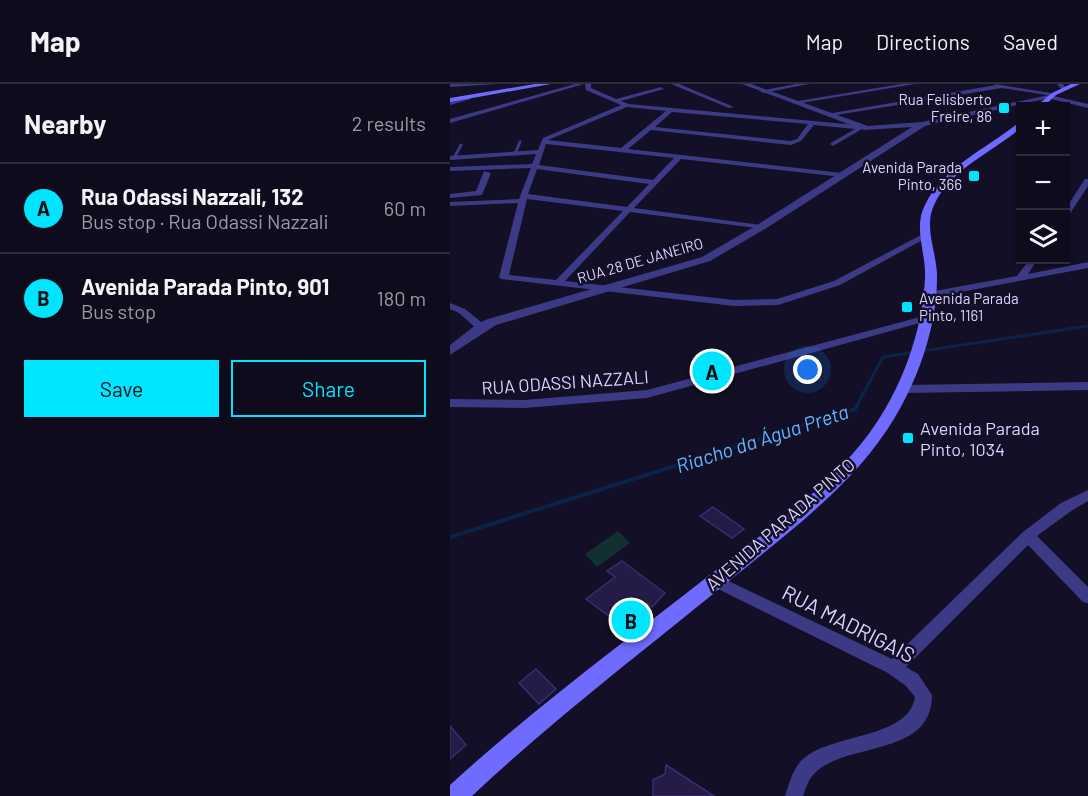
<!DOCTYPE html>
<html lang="en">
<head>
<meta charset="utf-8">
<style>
  :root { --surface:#0e0b1c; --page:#1c1929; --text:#f1f3f6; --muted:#9b9ba3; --line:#2e2b3b; --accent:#00e5ff }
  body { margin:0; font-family:Barlow,sans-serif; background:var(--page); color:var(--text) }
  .controls { position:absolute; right:18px; top:18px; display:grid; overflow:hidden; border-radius:0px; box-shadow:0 2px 4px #0004 }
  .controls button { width:54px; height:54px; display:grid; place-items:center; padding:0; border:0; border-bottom:2px solid var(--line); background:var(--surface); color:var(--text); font:30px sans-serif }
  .you { position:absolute; left:358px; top:286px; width:21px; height:21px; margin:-15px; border:4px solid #fff; border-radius:50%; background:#1a73e8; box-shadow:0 0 0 9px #1a73e833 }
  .badge { display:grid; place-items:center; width:39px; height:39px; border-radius:50%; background:var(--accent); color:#111; font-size:20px; font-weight:700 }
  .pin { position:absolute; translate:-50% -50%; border:3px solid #fff; box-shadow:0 2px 6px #0006 }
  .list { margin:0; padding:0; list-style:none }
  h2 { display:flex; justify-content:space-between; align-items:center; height:78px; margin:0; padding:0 24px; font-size:26px }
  h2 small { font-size:20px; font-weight:400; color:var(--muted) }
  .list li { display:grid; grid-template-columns:39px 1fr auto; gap:18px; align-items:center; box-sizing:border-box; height:90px; padding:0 24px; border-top:2px solid var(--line) }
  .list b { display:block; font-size:22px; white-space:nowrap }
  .list p { margin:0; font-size:20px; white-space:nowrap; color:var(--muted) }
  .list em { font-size:20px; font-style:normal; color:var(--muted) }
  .actions { display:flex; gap:12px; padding:18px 24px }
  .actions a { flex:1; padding:14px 0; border:2px solid var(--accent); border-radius:0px; text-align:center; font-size:21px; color:var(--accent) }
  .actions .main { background:var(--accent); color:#111 }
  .icon { flex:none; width:33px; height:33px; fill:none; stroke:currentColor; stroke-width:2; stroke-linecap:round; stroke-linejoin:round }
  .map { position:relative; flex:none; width:638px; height:712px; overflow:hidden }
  header { display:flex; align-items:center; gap:36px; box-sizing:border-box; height:84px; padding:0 30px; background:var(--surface); border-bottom:2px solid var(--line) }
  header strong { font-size:28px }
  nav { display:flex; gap:33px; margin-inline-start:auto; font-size:21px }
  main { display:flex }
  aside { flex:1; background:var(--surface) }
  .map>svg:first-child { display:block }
</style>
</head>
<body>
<header>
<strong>Map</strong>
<nav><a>Map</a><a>Directions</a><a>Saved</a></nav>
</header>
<main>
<aside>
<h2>Nearby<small>2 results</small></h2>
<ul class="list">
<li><span class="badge">A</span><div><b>Rua Odassi Nazzali, 132</b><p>Bus stop · Rua Odassi Nazzali</p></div><em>60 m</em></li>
<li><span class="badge">B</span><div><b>Avenida Parada Pinto, 901</b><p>Bus stop</p></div><em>180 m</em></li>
</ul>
<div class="actions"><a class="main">Save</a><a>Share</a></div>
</aside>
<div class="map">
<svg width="638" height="712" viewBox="0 0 638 712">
  <rect width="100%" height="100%" fill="#130f26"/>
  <path fill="#12302f" d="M168,447L180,459L147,483L135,470Z"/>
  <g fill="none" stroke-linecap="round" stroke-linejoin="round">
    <path stroke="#0c2248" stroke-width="3" d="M406,323L433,273L638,242"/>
    <path stroke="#0c2248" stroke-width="4" d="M0,453L405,325L407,321"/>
  </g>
  <path fill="#241b47" stroke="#3b2d73" stroke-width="1.5" d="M263,423L294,445L282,454L250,432Z
    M172,477L215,509L202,523L197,519L171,541L136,515L165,493L157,487Z
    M86,585L106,605L89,620L69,599Z
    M0,642L16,661L0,675Z
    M216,681L264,712H203V696L215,690Z"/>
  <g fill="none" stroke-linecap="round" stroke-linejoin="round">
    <path stroke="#3d3a85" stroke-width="3" d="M65,70L70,58
      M4,74L11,61"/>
    <path fill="#3d3a85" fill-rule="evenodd" d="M0,0H47L0,3Z
      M125,0H134L0,39V35Z
      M135,0H141V4L166,15L211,3L214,5L171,17L179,20L417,42L420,44L412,45L383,62L380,60L381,59L405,45L364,41L351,57L341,61L201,46L178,65L392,89L396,91L392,93L231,75L184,124L311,141L315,143L314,145L180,128L115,197L284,216L327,215L384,197L471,151L478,153L390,201L328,221L284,222L51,195L49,193L68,119L0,122V118L69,115L81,84L0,87V83L82,80L86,70L0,76V72L88,66L93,54L171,21L136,6ZM177,23L216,27L171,64L98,56ZM222,28L358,40L347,55L340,57L205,43ZM96,60L224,74L203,96L89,81ZM87,85L199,100L177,123L78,110ZM77,115L173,127L106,196L59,191Z
      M221,0H229L284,23L279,24Z
      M346,0H359L313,9L310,7Z
      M451,0H465L345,20L342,18Z
      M545,0L607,10L604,12L552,4L380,32L377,30L546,1Z
      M607,0H613L617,5L612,6Z
      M599,11L638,20V24L597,14Z
      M19,12L21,15L0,21V17Z
      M34,87L41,89L32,111L0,114V110L26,107Z
      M635,95H638V102L619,131H616V124Z
      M579,176H587L578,190L638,178V184L479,214L474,211L479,208L567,192Z
      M0,219L15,225L35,241V245H27L9,229L0,225Z
      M474,232L479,235L477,237L197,314L74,324L0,323V315L74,316L197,306Z
      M638,298V306L454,309L448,305L454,301Z
      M638,406V417L621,427L587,452L638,503V519L633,518L578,461L456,583L468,590L482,611C482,617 481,624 479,629C464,670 395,661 366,688C359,694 356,703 353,712H335C339,700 343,684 353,675C382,649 459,655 465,613L456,602L438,589L260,501L258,497L260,493L265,491L270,493L442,575L573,448L611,419Z"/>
    <path fill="#3d3a85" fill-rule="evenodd" d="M292,0H301L418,42L472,38L599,11L603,13L475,42L315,145L260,177L46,241L0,271V261L27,240L38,235L252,173L307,141L462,43L414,46Z"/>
    <path fill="#6f6bff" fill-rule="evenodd" d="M85,0H101L0,18V14Z
      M621,0H630L606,11L594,22H586L602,9Z
      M567,40H570V45C542,68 502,85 485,119C473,142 486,166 487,190C488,248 462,314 427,360C388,412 334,452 284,493C196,565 105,634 22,712H0V701C86,622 180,554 271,482C322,442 379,403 418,351C451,307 473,247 475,193C476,168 463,144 475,121C493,83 536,65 567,40Z"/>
  </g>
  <g fill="#00e5ff" stroke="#130f26" stroke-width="2">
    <rect x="548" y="18" width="12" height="12" rx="3"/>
    <rect x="518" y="86" width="12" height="12" rx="3"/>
    <rect x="451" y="217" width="12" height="12" rx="3"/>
    <rect x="452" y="348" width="12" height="12" rx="3"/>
  </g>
  <g text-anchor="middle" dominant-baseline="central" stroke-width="5" stroke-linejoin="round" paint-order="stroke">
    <g font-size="15" fill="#d9d4ff" stroke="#130f26" text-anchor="end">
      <text x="542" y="15">Rua Felisberto<tspan x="542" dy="17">Freire, 86</tspan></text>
      <text x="512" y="83">Avenida Parada<tspan x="512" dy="17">Pinto, 366</tspan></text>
      <text x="469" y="214" text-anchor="start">Avenida Parada<tspan x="469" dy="17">Pinto, 1161</tspan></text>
    </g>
    <g font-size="15" fill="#d9d4ff" stroke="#130f26">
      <text transform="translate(190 176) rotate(-16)">RUA 28 DE JANEIRO</text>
    </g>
    <g font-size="18" fill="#d9d4ff" stroke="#130f26">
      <text transform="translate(115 298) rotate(-4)">RUA ODASSI NAZZALI</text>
      <text transform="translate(330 440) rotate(-41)">AVENIDA PARADA PINTO</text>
    </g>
    <g font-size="18" fill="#d9d4ff" stroke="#130f26" text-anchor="start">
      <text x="470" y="344">Avenida Parada<tspan x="470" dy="21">Pinto, 1034</tspan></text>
    </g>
    <g font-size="20" font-style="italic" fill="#62b6ff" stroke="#130f26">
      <text transform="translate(312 354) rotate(-18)">Riacho da Água Preta</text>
    </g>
    <g font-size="21" fill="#d9d4ff" stroke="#130f26">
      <text transform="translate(399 539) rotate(27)">RUA MADRIGAIS</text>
    </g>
  </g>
</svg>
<div class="controls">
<button>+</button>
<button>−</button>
<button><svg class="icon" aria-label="layers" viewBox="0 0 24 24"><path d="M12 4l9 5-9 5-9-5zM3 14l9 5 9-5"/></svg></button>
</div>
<div class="you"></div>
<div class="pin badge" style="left:262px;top:287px">A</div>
<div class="pin badge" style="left:181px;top:536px">B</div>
</div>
</main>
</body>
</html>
